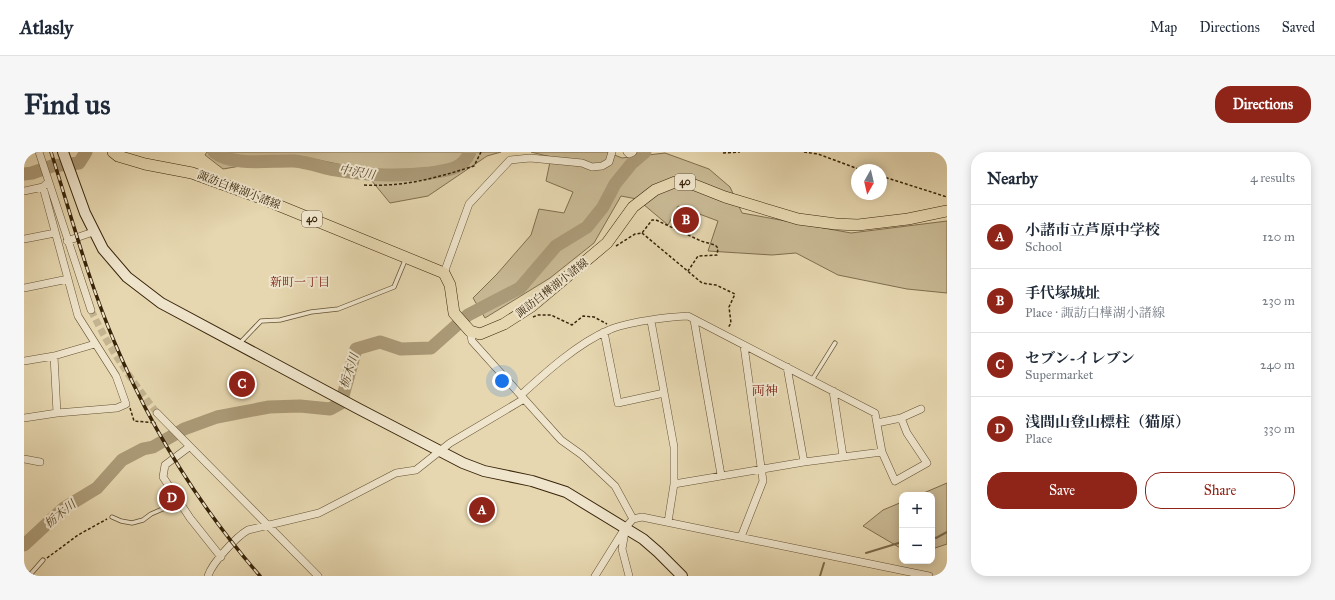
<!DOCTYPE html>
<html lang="en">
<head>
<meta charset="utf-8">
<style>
  :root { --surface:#fff; --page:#f6f6f7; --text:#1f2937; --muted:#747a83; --line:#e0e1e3; --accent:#8f2418 }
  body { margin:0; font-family:"IM FELL Great Primer","Noto Serif JP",serif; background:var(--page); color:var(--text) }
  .controls { position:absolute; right:12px; bottom:12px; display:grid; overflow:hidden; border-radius:8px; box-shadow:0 2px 10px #0003 }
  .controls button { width:36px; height:36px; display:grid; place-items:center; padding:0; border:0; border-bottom:1px solid var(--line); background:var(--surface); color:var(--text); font:20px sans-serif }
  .compass { position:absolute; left:827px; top:12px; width:36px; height:36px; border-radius:50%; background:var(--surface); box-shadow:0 2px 10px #0003; rotate:188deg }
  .you { position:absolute; left:478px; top:229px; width:14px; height:14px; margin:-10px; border:3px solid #fff; border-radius:50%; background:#1a73e8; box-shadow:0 0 0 6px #1a73e833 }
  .badge { display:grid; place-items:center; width:26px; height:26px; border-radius:50%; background:var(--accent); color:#fff; font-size:13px; font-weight:700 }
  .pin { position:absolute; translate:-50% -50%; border:2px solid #fff; box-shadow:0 1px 4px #0006 }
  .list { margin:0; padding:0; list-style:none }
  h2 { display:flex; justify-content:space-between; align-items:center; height:52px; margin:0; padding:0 16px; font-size:17px }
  h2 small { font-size:13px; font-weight:400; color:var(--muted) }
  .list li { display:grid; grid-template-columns:26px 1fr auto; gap:12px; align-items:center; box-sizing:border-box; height:64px; padding:0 16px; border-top:1px solid var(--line) }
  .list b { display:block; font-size:15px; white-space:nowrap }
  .list p { margin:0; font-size:13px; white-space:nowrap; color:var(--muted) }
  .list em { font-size:13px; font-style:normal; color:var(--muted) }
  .actions { display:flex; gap:8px; padding:12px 16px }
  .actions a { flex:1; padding:9px 0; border:1px solid var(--accent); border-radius:16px; text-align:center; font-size:14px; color:var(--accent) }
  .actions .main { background:var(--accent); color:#fff }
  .map { position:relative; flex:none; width:923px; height:424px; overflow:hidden; border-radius:16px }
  header { display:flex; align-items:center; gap:24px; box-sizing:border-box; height:56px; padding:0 20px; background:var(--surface); border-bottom:1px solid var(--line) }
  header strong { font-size:19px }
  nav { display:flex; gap:22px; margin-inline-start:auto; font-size:14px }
  .intro { display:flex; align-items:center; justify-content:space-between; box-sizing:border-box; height:96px; padding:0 24px }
  h1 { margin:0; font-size:28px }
  .button { padding:10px 18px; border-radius:16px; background:var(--accent); color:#fff; font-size:14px; font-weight:700 }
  main { display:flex; gap:24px; padding:0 24px }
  aside { flex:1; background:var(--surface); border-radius:16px; box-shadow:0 2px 10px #0003 }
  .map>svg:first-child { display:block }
</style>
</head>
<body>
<header>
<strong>Atlasly</strong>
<nav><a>Map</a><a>Directions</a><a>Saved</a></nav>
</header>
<div class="intro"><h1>Find us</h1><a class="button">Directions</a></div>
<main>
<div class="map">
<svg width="923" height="424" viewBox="0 0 923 424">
  <rect width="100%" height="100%" fill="#e6d7b0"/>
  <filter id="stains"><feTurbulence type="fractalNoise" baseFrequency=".005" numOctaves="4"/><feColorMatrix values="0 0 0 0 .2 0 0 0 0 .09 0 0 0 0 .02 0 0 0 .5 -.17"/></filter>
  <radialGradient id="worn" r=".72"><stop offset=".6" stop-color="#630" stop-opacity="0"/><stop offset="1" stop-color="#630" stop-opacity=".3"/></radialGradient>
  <path fill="#c8b994" stroke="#806e4e" d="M183,0H477L463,4L404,44L366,51L338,17L275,4L199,17L181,3Z
    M507,0H583L598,6L641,1L685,17L706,35L718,61L827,81L923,69V141L883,137L814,123L772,101L748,103L684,99L694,69L654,54L644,73L613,47L597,44L570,91L526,126L461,166L449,146L473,122L507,83L515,57L540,61L549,40L522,29L527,5Z
    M923,331V392L908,397V343H895Z
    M878,350V397L839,374L859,358Z"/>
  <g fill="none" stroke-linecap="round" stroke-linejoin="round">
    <path stroke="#7d6b4b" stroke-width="2" d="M908,385L912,386L923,380
      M842,401L878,390
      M796,424L800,411"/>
    <path stroke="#ab9a77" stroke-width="13" d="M190,0C208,15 248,8 270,9C282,10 294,14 306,17C341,23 370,25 406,21C424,18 438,18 446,0
      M0,22L8,21L28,14L55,11L62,0
      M0,393L40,356L73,336L98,308L119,297L129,295L160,277L193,265L245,255L276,254L306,257L317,251L332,197L356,190L377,197L407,196L444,163L496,136L532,94L563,75L579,55L591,32L608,11L621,0"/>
    <path stroke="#c3b38f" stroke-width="7" stroke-dasharray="7 3.5" stroke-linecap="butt" d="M67,158C86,198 106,226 133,261"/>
    <g stroke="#645133" stroke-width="5">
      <path id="lane" d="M215,192L237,169L256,168L287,160L314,157L370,135L382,106
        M788,228L811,191
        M88,365L97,369L108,371L119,368L127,362L155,350
        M5,424L19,408"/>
    </g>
    <g stroke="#645133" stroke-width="8">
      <path id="street" d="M15,0L67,158
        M603,0L605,2L609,0
        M19,35L54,164L92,224L102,252L93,256L33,261L30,204
        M0,39L19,35L22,32
        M0,87L31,81
        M43,89L69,80
        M420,121L445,52L486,8L506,6L558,11L568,15L578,14L585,10L588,0
        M0,136L44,127
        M670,168L697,323
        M627,169L650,295V332L644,370
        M446,179L448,189L537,288L558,303L591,334L609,367
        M580,180L594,251L640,241
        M0,209L30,204L71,192
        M763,215L780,310
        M809,239L819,304
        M497,243C521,221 554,191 585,178C602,170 644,165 664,164L851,261L858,300L871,329L903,311L883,281L877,266
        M133,261L294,424
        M0,266L33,261
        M853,271L877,266L897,257
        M165,295L141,313L139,325L166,366L197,405
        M0,307L16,310
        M650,332L780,310L858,300
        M601,380L598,397L605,424
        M717,385L739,329L720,194
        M184,424C188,411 212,385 224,378L295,361L372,321L392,318L426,291L500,247
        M571,424L601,376L609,367L618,365L905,424"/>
    </g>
    <g stroke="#382409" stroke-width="12">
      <path id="secondary" d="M39,0L61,61L79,97L103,125L137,151L335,257L439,311L460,319L508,329L542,340L619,387L634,400L658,424"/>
    </g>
    <g stroke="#382409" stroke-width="12">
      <path id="primary" d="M89,0L94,4L121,12L168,21L234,45L420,121L426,133L430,161L446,179L456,182L480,172L508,154L583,91L609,55L631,38L651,30H663L701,45L774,67L812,72L834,73L884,67L923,59"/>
    </g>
    <path stroke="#382409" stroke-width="1.5" stroke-dasharray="3 2" stroke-linecap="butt" d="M780,0L794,2L837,18
      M699,1L716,0
      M857,24L923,45
      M340,33C381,35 412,26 450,14L457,0
      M618,81L678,131L692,133L711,142L705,155L707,171L704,176
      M592,94L611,82L618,81L628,68H632L677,89L691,93L694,96L693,103L674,104L664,119
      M509,165L514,163H527L548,173L559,164L570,165L583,172
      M106,256L110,269L132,271
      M23,406L54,383L83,367"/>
    <use href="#lane" stroke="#efe5cc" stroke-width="3.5"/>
    <use href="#street" stroke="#efe5cc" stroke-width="7"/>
    <use href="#secondary" stroke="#efe5cc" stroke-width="10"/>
    <use href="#primary" stroke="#e6d7b0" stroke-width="11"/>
    <g stroke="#382409" stroke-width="3.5">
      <path id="rail" d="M27,0C47,63 64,128 90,189C126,275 175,354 236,424"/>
    </g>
    <use href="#rail" stroke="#efe5cc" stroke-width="2" stroke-dasharray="6" stroke-linecap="butt"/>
  </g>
  <g text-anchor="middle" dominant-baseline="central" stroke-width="4" stroke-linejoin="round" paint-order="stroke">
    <g fill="#efe5cc" stroke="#6f5e44" stroke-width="1">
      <rect x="651" y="22" width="20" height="16" rx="3"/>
      <rect x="278" y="59" width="20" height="16" rx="3"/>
    </g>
    <g font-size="10" font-weight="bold" fill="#382409">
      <text x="661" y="30">40</text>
      <text x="288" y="67">40</text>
    </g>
    <g font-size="11" fill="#382409" stroke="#efe5cc">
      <text transform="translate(215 38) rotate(21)">諏訪白樺湖小諸線</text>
      <text transform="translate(528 136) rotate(-38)">諏訪白樺湖小諸線</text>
    </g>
    <g font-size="12" font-style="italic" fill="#5a472a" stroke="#efe5cc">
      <text transform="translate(333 20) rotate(10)">中沢川</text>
      <text transform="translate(325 219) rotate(-72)">栃木川</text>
      <text transform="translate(36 362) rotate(-39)">栃木川</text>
    </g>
    <g font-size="12" fill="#7a1f14" stroke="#efe5cc">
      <text x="276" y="130">新町一丁目</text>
    </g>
    <g font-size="13" fill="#7a1f14" stroke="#efe5cc">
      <text x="741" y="239">両神</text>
    </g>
  </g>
  <rect width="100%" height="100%" filter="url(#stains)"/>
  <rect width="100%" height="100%" fill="url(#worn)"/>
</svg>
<div class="controls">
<button>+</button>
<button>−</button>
</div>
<svg class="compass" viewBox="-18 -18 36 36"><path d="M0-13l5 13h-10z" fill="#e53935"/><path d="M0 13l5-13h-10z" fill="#747a83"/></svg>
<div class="you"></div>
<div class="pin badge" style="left:458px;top:358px">A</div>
<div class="pin badge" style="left:662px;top:68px">B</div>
<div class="pin badge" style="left:218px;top:232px">C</div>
<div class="pin badge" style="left:148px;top:346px">D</div>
</div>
<aside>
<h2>Nearby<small>4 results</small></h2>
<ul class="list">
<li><span class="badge">A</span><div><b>小諸市立芦原中学校</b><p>School</p></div><em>120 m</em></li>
<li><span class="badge">B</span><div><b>手代塚城址</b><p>Place · 諏訪白樺湖小諸線</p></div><em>230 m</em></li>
<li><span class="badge">C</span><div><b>セブン-イレブン</b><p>Supermarket</p></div><em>240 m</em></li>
<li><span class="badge">D</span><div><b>浅間山登山標柱（猫原）</b><p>Place</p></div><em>330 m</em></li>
</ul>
<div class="actions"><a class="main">Save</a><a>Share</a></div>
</aside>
</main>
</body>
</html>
